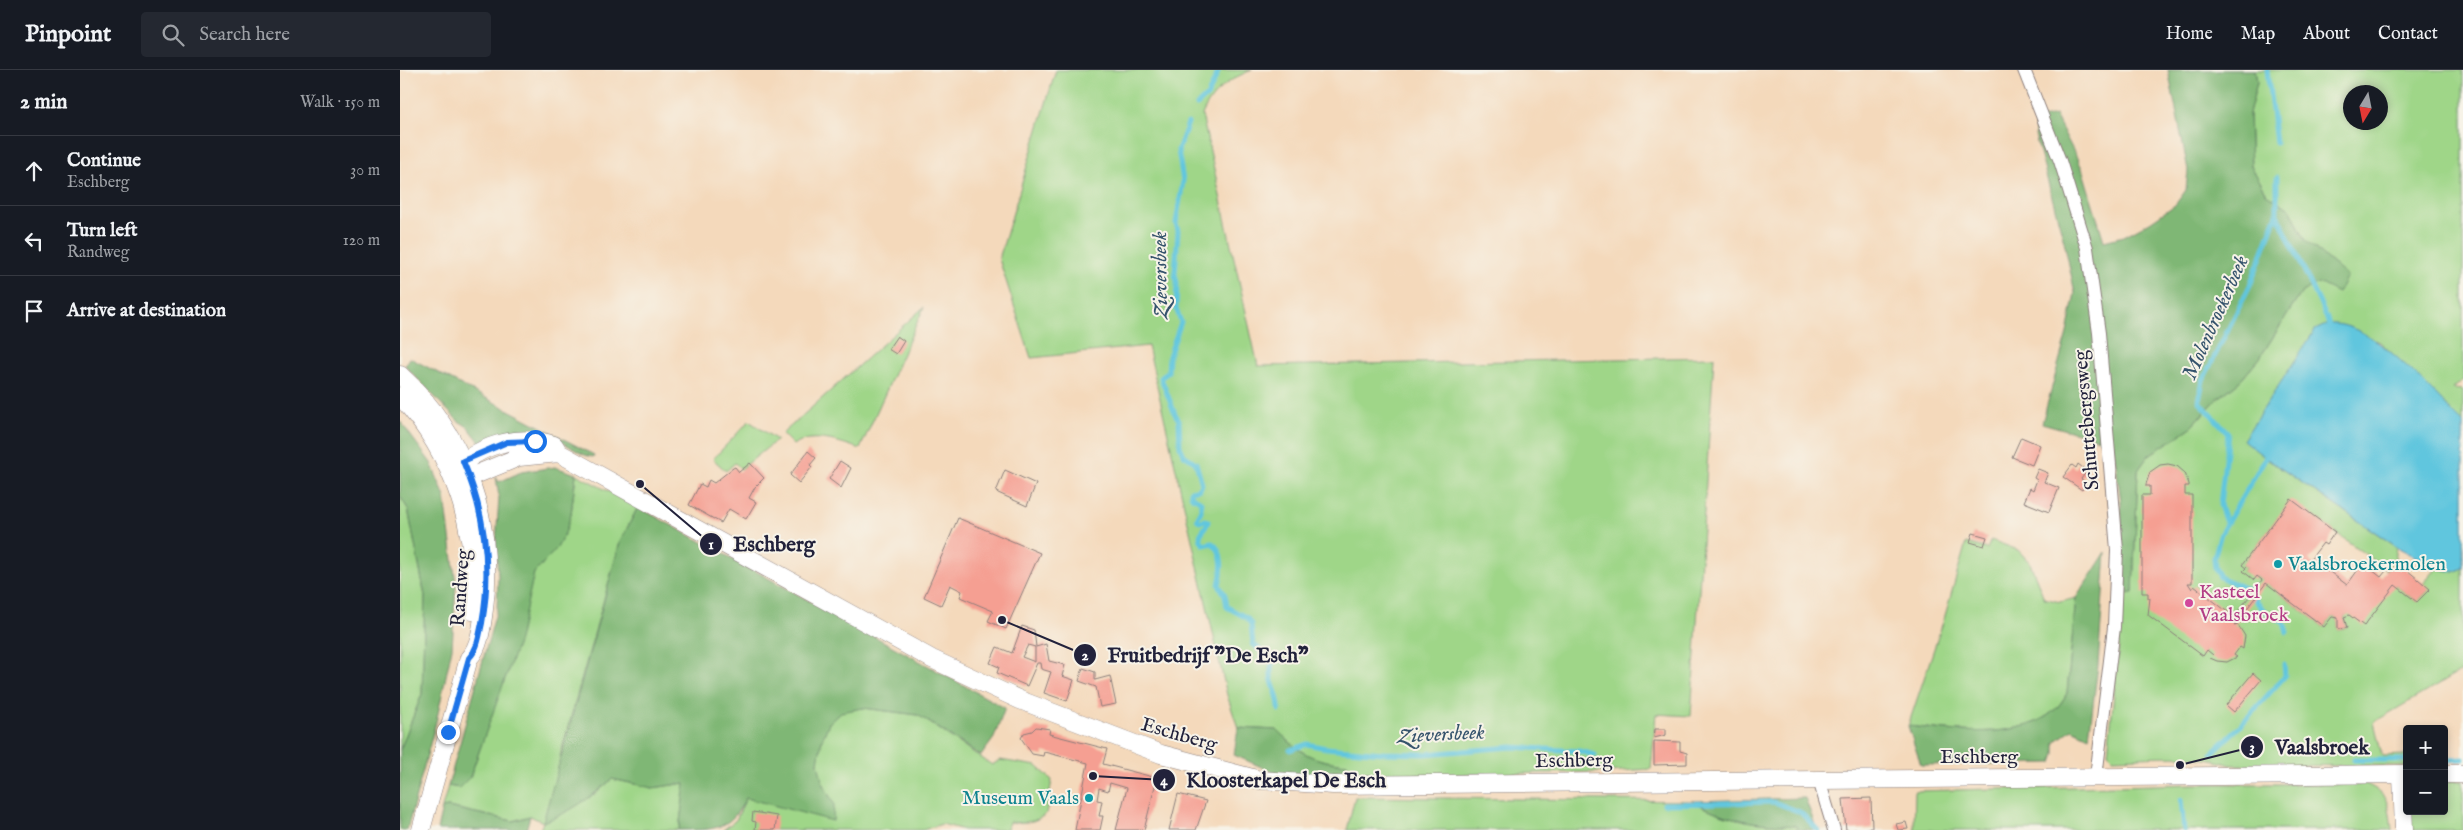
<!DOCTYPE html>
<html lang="en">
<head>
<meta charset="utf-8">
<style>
  :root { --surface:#171b24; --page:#242831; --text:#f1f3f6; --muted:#9ea1a6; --line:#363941 }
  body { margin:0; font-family:"IM FELL English",serif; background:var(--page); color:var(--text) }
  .controls { position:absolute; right:15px; bottom:15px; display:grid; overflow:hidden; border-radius:5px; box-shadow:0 2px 8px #0003 }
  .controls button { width:45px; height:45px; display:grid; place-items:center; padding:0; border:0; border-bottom:1px solid var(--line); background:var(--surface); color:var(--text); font:25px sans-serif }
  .compass { position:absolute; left:1943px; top:15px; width:45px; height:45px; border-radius:50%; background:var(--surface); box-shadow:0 2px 8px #0003; rotate:190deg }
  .stop { position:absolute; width:15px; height:15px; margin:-11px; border:4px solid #1a73e8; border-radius:50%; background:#fff }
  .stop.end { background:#1a73e8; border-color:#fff; box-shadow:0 1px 5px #0008 }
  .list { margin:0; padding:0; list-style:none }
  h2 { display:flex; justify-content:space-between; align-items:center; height:65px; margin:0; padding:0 20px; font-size:21px }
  h2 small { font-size:16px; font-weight:400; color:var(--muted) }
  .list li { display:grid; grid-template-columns:32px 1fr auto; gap:15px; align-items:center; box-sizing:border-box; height:70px; padding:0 20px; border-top:1px solid var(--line) }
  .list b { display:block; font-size:19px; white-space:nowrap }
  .list p { margin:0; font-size:16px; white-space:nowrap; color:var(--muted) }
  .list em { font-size:16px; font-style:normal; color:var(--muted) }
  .icon { flex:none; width:28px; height:28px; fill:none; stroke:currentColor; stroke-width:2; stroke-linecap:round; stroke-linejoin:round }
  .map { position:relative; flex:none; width:2063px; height:760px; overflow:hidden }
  header { display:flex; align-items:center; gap:30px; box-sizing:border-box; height:70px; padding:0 25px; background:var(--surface); border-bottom:1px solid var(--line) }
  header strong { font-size:24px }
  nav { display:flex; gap:28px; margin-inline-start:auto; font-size:18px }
  .search { width:350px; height:45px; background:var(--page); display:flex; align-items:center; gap:12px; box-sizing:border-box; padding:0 18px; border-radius:5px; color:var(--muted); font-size:19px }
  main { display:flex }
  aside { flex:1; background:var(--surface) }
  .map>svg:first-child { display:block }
</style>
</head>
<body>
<header>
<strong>Pinpoint</strong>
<div class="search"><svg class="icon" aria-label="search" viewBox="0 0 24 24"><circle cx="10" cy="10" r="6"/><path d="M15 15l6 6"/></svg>Search here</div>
<nav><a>Home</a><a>Map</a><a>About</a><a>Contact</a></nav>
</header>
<main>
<aside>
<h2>2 min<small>Walk · 150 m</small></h2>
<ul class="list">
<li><svg class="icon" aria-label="ahead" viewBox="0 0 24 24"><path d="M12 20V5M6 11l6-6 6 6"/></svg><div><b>Continue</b><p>Eschberg</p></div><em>30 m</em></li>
<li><svg class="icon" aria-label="left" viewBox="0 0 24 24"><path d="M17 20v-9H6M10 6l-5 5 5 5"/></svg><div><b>Turn left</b><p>Randweg</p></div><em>120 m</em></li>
<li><svg class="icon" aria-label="arrive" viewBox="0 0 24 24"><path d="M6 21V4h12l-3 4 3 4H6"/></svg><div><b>Arrive at destination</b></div></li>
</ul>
</aside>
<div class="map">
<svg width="2063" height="760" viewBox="0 0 2063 760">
  <rect width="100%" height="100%" fill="#f7f3e8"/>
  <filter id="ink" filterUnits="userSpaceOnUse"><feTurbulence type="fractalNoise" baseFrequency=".02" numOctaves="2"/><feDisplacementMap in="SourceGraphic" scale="10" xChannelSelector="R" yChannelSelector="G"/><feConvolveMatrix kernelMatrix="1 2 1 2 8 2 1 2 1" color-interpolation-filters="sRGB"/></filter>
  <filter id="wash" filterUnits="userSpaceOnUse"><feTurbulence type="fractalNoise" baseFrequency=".0096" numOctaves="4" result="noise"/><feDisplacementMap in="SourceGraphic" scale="20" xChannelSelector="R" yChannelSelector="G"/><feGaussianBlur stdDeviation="1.12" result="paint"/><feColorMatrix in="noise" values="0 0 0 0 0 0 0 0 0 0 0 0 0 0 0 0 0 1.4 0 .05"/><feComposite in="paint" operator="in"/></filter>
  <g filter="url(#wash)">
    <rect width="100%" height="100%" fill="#f4d9bb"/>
    <path fill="#9fd688" stroke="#607c62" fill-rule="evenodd" d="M656,0H852C829,9 812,22 802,45L858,296L1314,287L1291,646L1256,644L1251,699L1207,702L950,706L948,694C912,691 902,685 877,660L838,658L827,625L748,276L631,288L599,189Z
      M1855,0H2063V310L2053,319L2063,320V353L1980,272L1932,254L1915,260L1867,389L1997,477L1995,490L1987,500L1891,430L1842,495L1846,498L1843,501L1854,509L1857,506L1924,557L1932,547L1938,548V559L1947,558L1944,547L1995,515L2017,532L2029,520L2023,514L2037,498L2054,502L2063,498V600L1974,652L1982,686L2007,685V696L1831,695C1794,682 1751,687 1713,688L1708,683L1724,524L1733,522L1738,400L1749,385L1790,358L1816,330L1841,310L1859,289L1902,222L1918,213L1947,206L1906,171L1891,140L1867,124L1851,96L1849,44L1857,12ZM1950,22H1980V52H1950Z
      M524,237L460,379C440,372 412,362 393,375L382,364Z
      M349,351L377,370L341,399L335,393L326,401L313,389Z
      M176,404L238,437L220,472L160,686L193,726L212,709L253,718L285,713L279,760H140L143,752L130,746L113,751L48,737L42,738L48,716L59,718L70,707L82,673L134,503L145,491L171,444Z
      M0,426L8,439L25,526L22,624L0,680Z
      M1591,470L1618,480L1630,493L1644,528L1660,532L1676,528L1667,623C1642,675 1556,661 1508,656L1544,549L1566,473L1587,479Z
      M463,638L518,645L592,695L600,690L637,696L652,710L646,744C634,753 625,753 609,752L607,760H564L542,754L523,760H323L336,750L346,728L434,734C427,722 420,709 418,694C416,679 426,650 440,642C446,639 457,639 463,638Z
      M2044,711H2063V760H2007L2008,741H2044Z
      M1794,714H1966C1990,725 1989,736 1992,760H1514L1515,721Z
      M955,727L1292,731C1332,752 1353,753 1397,756V760H947Z"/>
    <path fill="#7fb774" stroke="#506c58" d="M1768,0H1855L1857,12L1849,44L1851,96L1867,124L1891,140L1906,171L1947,206L1938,223L1918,213L1902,222L1859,289L1841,310L1816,330L1790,358L1749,385L1738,400L1733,523L1724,524L1721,431L1713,373L1642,353L1667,263L1675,223L1664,171L1635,65V50L1655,45L1682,98L1704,171L1724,166L1750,152L1775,135L1786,120L1788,100Z
      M10,288L194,385L193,387C182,386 172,377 162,372C137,360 105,362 80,372L68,357L57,350L5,296Z
      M0,351L31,393L45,427L56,514L52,578L37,648L7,760H0V680L22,624L25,526L8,439L0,426Z
      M155,397L176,404L171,444L166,461L157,478L134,503L119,570L70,707L59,718L48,716L97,539L98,507L96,473L99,427L96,407L99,412L121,402Z
      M238,437L605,638L594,668L581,686L518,645L463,638L441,642L429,653L422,670L418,693L423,715L434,734L433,751L346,728C329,760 318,760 279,760L285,713L253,718L212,709C191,728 169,743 143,752L220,472Z
      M1706,482L1698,595L1689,667L1672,659L1655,672V684L1652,693L1521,695L1508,656C1556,661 1642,675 1667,623L1676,528Z
      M838,658L877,660C902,685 913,691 948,694L950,706L873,702L834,685Z
      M1405,728L1417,760H1397L1396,756C1353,753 1332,752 1292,731Z
      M48,737L113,751L130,746L126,760H37L42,738Z"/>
    <path fill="#61c6de" stroke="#42748c" d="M1928,254C1973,250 2032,323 2063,353V498L2054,502L2037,498L1997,477L1867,389L1843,370L1915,260Z"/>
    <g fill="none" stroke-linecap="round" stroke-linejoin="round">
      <path stroke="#61c6de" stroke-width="5" d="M1867,0L1876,73
        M797,35L808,25L819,0
        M788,53L778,80L783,111L776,153L778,161L775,204L777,213L776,238L781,252L769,286L768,302L761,308L775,344L779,350L780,376L784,385L796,393L802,414L800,419L791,421C790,430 796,427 801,432V441L797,449L800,452L804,450L808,451C806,462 794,463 804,475L812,473C825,481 822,503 819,515L825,525L827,537L847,548L851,554L853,574L866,585L872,594C867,613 880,621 879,640
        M1877,144L1926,246L1930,259
        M1870,385L1866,387L1821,463L1814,488L1815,498L1820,507L1849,520L1862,539L1884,553L1887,562
        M1826,453L1820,435L1828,363L1799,331L1803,310L1851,213L1877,144V107
        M890,680L907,674L926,678L983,683L1024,684L1112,677L1179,681L1195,685
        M1812,683L1839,657L1885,606L1884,594
        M1954,690H2007
        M2044,690L2063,689
        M1781,730L1784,760
        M1264,734L1374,732L1400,742L1418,760"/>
    </g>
    <g id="blocks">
      <path fill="#f59f92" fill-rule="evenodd" d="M497,266L504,271L496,284L488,279Z
        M1621,367L1640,375L1632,395L1612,387Z
        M408,381L416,388L410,395L412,397L399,413L390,405Z
        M440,391L451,398L441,418L429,409Z
        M350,393L364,408L355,417L349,428L356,432L346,449L329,439L321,453L289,435L300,414L306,417L309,410L314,413L333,398L335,397L339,402Z
        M1678,394L1687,401L1681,409L1687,413L1682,420L1663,407L1672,395L1676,398Z
        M1768,394L1777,396L1785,403L1789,414V416H1785V425H1792V513H1788L1792,519L1794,516L1833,546L1829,553L1862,510L1857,506L1854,510L1843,501L1846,498L1842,495L1891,429L1935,462L1926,475L1923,473L1909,491L1916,496L1918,493L1947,515L1963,493L1981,507L1995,490L2030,519L2017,532L1995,515L1964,556L1949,545L1944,547L1947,558L1938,559V548L1932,547L1924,557L1866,513L1834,556L1838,555L1845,566L1843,579L1840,577L1834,585L1837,587L1827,592L1817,591L1810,588L1813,585L1807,580L1803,586L1748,545L1750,528H1748V523H1742V425H1750V416H1746V414L1750,402L1760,395Z
        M1638,399L1648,403L1644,412L1659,418L1649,442L1624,432L1630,418L1633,420L1637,410L1634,408Z
        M605,400L636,414L627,436L596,422Z
        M558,448L640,483L606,559L588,551L593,541L560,527L562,521L550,515L541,535L524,527Z
        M1573,463L1587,467L1584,476L1570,472Z
        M622,556L634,560L636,577L646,574L649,591L665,595L662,606L674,610L667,631L644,623L651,602L641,599L640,593H637L627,616L597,603L599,597L590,593L597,577L612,583ZM628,575L635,577V592L622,587Z
        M683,598L695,602V610L710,606L716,634L700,637L696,617L679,611Z
        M1853,603L1861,610L1834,642L1826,635Z
        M636,657L650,659L649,664L707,679L703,694L757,708L744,760H716L727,718L710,713L708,721L699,718L697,730L702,731L699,746H703L700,760H675L688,693L644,682L643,686L632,684L621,668L624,663L632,661Z
        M1255,659H1266V665L1254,668Z
        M1254,671L1280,672V681L1287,683V694L1254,695Z
        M778,724L806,731L796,760H769Z
        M1471,728L1472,758L1446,760L1443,729Z
        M353,742L377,746L375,760H355L356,752L352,751Z
        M1506,752L1508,759L1498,760L1496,754Z"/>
    </g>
  </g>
  <g filter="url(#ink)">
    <use href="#blocks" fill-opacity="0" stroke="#8b7e7b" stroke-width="1"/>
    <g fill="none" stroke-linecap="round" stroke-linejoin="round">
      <g stroke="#8b7e7b" stroke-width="14">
        <path id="street" d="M1624,0L1660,91L1687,178L1699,263L1717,480L1714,557L1696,707
          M1419,710L1434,760"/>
      </g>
      <g stroke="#8b7e7b" stroke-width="19">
        <path id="secondary" d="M0,305C65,364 95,452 84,539C82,555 80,577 69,588L21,760
          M0,326C54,385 80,462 72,541
          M52,405C75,375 118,363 154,375L159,383L532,589L620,630L761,684L860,710L933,715L2007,704
          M60,406L70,407L119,387L159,383
          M2044,704H2063
          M2002,705L2004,760"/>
      </g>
      <use href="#street" stroke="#fff" stroke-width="12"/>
      <use href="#secondary" stroke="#fff" stroke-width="18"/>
    </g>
  </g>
  <g fill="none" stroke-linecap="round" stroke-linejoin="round" filter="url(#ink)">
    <path stroke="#1a73e8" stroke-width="6" d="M48,662L69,588C78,579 79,566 82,553C92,497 85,443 63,391L107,372L135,371"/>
  </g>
  <g fill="#0f9aa8" stroke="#f7f3e8" stroke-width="2">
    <circle cx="1878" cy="494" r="5"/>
    <circle cx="689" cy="728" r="5"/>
  </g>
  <circle fill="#d1479c" stroke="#f7f3e8" stroke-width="2" cx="1789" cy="533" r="5"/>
  <g text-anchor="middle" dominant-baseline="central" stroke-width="4" stroke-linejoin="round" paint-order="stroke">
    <g font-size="20" fill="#22223b" stroke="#f7f3e8">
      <text transform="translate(1687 350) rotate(-95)">Schuttebergsweg</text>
      <text transform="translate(61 518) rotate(-86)">Randweg</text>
      <text transform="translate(779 665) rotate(16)">Eschberg</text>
      <text x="1579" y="687">Eschberg</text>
      <text transform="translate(1174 691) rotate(-1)">Eschberg</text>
    </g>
    <g font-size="20" fill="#0d838f" stroke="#f7f3e8" text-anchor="start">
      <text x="1888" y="494">Vaalsbroekermolen</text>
      <text x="679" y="728" text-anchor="end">Museum Vaals</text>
    </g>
    <g font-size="20" fill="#b23c85" stroke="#f7f3e8" text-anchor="start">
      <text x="1799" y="522">Kasteel<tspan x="1799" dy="23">Vaalsbroek</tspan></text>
    </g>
    <g font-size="21" font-style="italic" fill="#35536c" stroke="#f7f3e8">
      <text transform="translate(761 205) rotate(-91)">Zieversbeek</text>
      <text transform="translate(1816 248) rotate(-66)">Molenbroekerbeek</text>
      <text transform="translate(1041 665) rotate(-3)">Zieversbeek</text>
    </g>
  </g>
  <path fill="none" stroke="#22223b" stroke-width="2" d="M240 414L311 474M602 550L685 585M1780 695L1852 677M693 706L764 710"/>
  <g fill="#22223b" stroke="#f7f3e8" stroke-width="2">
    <circle cx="240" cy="414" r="5"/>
    <circle cx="602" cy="550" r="5"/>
    <circle cx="1780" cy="695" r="5"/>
    <circle cx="693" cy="706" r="5"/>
    <circle cx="311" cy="474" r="12"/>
    <circle cx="685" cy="585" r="12"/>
    <circle cx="1852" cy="677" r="12"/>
    <circle cx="764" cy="710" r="12"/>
  </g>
  <g font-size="15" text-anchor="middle" font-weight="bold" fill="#fff">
    <text x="311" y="479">1</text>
    <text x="685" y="590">2</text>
    <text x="1852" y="682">3</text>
    <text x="764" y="715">4</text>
  </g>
  <g font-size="21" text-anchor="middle" font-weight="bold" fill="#22223b" stroke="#f7f3e8" stroke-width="4" stroke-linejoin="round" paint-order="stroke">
    <text x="374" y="481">Eschberg</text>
    <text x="808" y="592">Fruitbedrijf "De Esch"</text>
    <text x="1922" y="684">Vaalsbroek</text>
    <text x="886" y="717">Kloosterkapel De Esch</text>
  </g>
</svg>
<div class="controls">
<button>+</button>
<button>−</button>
</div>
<svg class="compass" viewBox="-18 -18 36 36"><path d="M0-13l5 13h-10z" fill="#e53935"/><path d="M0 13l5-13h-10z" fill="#9ea1a6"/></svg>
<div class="stop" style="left:135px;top:371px"></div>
<div class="stop end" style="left:48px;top:662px"></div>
</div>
</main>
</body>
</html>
